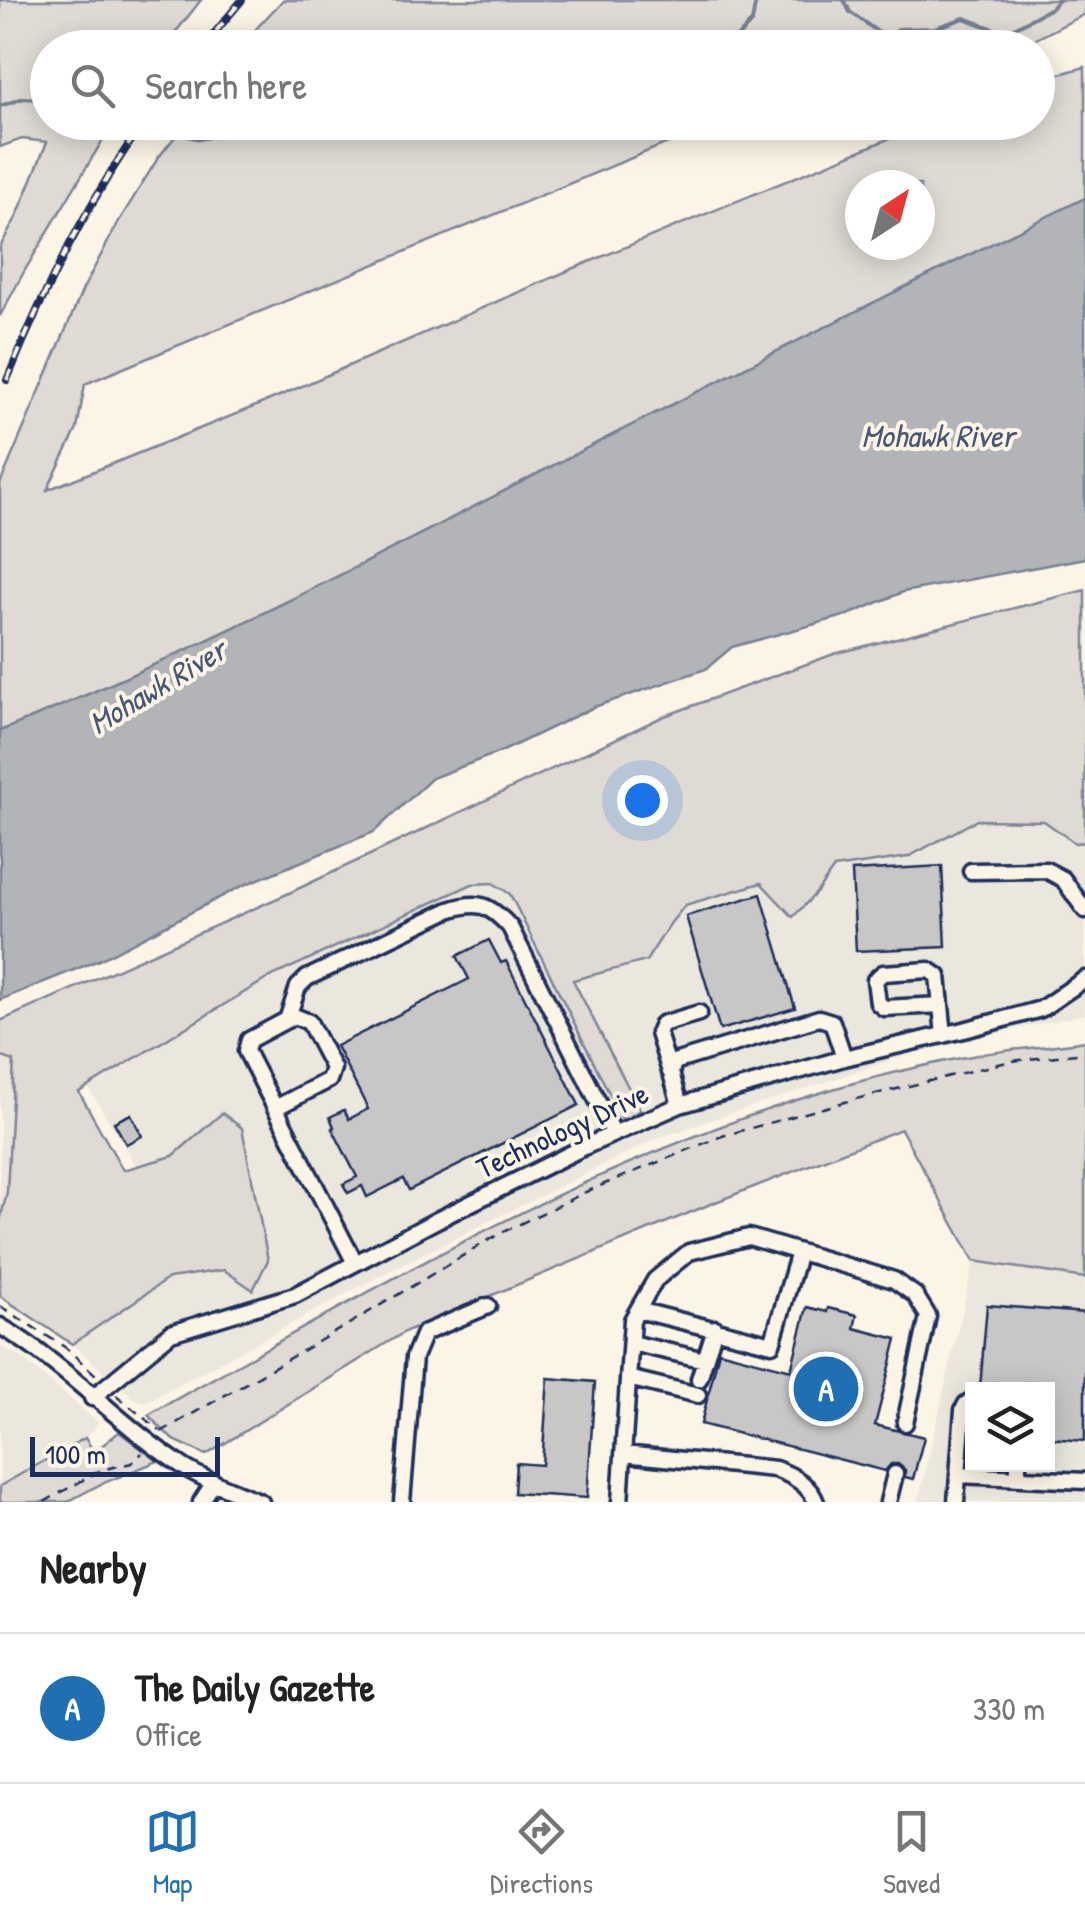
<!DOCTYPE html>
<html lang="en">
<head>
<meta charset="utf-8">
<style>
  :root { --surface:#fff; --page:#f2f2f2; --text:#222; --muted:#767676; --line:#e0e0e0; --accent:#1f6fb2 }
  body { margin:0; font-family:"Patrick Hand",sans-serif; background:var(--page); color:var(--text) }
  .controls { position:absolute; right:30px; bottom:30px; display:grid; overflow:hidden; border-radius:0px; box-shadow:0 5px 25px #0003 }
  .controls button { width:90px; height:90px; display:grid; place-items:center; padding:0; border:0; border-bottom:2px solid var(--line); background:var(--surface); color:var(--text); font:50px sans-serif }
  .compass { position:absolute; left:845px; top:170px; width:90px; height:90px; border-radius:50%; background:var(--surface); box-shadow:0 5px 25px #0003; rotate:36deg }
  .scale { position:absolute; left:30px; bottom:25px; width:190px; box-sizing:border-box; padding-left:10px; border:5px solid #1b2f5e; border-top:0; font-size:28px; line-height:35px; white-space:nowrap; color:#1b2f5e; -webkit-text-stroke:8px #fcf5e5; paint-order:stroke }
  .you { position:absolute; left:642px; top:800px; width:35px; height:35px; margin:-25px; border:8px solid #fff; border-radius:50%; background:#1a73e8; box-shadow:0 0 0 15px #1a73e833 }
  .badge { display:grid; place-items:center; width:65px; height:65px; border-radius:50%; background:var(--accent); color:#fff; font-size:32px; font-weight:700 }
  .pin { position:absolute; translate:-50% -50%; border:5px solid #fff; box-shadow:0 2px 10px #0006 }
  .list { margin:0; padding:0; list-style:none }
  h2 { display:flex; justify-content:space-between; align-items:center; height:130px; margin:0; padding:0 40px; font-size:42px }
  h2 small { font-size:32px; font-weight:400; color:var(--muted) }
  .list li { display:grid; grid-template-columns:65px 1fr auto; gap:30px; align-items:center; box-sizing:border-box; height:150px; padding:0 40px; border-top:2px solid var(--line) }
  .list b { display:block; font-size:38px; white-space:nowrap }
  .list p { margin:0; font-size:32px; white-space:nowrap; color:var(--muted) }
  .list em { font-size:32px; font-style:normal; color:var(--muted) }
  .icon { flex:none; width:55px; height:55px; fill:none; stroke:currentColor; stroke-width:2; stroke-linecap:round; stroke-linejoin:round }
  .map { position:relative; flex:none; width:1085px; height:1502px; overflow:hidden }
  .search { position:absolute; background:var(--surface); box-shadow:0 5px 25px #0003; left:30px; right:30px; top:30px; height:110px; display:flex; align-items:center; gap:25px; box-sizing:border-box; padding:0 35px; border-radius:55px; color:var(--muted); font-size:38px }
  .sheet { height:280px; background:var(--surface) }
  nav { display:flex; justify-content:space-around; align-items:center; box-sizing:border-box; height:140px; border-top:2px solid var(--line); background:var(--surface); font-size:28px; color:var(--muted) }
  nav a { display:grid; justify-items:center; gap:5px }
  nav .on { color:var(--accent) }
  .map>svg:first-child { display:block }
</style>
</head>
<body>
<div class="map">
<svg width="1085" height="1502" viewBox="0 0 1085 1502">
  <rect width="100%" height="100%" fill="#fcf5e5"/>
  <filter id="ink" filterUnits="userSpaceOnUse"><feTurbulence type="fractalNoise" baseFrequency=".01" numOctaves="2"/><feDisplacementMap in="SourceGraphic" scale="20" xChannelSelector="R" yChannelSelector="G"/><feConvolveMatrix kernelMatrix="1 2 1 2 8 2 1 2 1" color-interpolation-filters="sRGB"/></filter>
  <g filter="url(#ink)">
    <path fill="#ece7dc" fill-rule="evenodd" d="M1085,795V1014L924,1049L658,1138L387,1272L144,1403L134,1398L72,1344L143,1295L163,1209L62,1045L483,870Z
      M0,1056L14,1061L7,1192L0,1221Z
      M974,1261L1085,1278V1502H918ZM972,1390H1048V1464H972Z
      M0,1345L22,1358L99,1423L85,1438L0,1486Z"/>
    <path fill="#dfdbd4" stroke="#7d8599" stroke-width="2.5" fill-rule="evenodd" d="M0,0H201L164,47L48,48V122L113,123L25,270L0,316V247L17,216L47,142L22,139L0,147Z
      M283,0H1085V14L1020,47L991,48L963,44L903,45L897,48L239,47Z
      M1085,67V198C917,280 751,364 585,449C393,549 201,650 0,731V484L83,289L119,221L158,158L186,123H716L85,384L77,429L47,490L256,406L572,269L927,123L1038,122V80ZM860,185H920V245H860Z
      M1085,590V842L1075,843L1044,821L977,820L908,857L834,868L817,892L793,917L761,883L685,905L670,924L646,961L573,980L640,1110L623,1121L510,894L493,883L472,884L270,977L79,1092L123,1170L173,1156L222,1113L242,1128L268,1260L253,1290L224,1270L169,1278L72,1344L0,1296V1221L7,1192L14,1061L0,1056V1021L287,894L662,717L834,654Z
      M1085,1041V1278L974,1261L901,1129L713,1203L406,1331L206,1455L172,1439L148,1415C373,1289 603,1152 854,1083C892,1073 933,1063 972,1056C1009,1049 1048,1047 1085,1041Z
      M119,1432L158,1461L101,1484L67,1502H0V1486L85,1438L94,1452Z"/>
    <path fill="#b2b4b8" stroke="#767f94" stroke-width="2.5" d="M1085,198V558L903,592L848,615L732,647L706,669L594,707L505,750L432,778L374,832L244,885L101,959L0,1000V731C201,650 393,549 585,449C751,364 917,280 1085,198Z"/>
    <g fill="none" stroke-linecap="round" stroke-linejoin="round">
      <path stroke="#767f94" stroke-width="4" d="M844,0L850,12L889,40L898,29L935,28L964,18L1005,33L1051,8L1059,0
        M727,48L752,22L756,0
        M0,106L24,98L48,100
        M152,125L199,139L291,122"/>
    </g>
    <path fill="#c8c7c6" stroke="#1b2f5e" stroke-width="2.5" d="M942,866L946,947L856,951L852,871Z
      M761,894L795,1008L720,1030L686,916Z
      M489,940L501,963L506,961L579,1105L409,1190L403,1179L367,1197L362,1186L348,1193L343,1184L357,1177L332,1128L334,1127L330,1117L344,1110L349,1119L368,1109L336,1046L469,979L457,956Z
      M131,1114L142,1136L126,1144L114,1122Z
      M987,1305L1085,1313V1441L1048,1438V1390L980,1388Z
      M807,1307L827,1312L828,1308L857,1315L854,1328L897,1339L875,1425L924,1437L913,1479L905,1477V1470L898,1464H891L885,1471L701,1424L719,1351L791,1370Z
      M548,1378L595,1382L587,1498L514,1493L516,1463L542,1465Z"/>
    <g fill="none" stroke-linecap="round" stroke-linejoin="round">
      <g stroke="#1b2f5e" stroke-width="21">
        <path id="minor" d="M971,871L1046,870L1063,879L1085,910
          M941,1005L884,1008L878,1003L875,980L883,973L929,970L938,976L944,1035
          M287,1020L298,987L307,978L449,910C478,900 489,904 510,927L614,1134
          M670,1072L658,1033L662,1024L699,1013
          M680,1105L671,1073L674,1062L819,1018L832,1022L844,1058
          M275,1108L329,1080L333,1068L309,1022L294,1016L249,1040L246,1051L355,1263
          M638,1310L772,1344L799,1252
          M0,1326C67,1365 119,1425 184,1467C207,1482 236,1491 261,1502
          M631,1343L705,1360
          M628,1378L698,1395
          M699,1379L715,1328
          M92,1398L171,1333L295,1295L437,1220L584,1147L680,1105L844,1058L964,1030L1041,1009L1085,979
          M623,1454L775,1469C793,1475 809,1484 816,1502
          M1018,1464V1472L1022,1478L1085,1481
          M958,1475L1022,1478
          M201,1502L214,1482
          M402,1502L414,1357L424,1333L488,1306
          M620,1502L632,1320L655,1280L689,1252L749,1237L894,1280L915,1295L928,1316L905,1423
          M888,1502L895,1474
          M956,1502L963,1410L966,1404L972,1400"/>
      </g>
      <path stroke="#1b2f5e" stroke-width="2.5" stroke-dasharray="10 8" stroke-linecap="butt" d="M0,1306L66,1348L96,1375
        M116,1395L160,1431
        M161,1432L354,1321L499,1234L590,1190L722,1136L852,1100L1011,1061L1085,1053
        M44,1502L101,1470L132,1463L142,1453"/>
      <use href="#minor" stroke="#fcf5e5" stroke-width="14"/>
      <g stroke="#1b2f5e" stroke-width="8">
        <path id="rail" d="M202,48L242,0
          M7,380C44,289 87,203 144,122"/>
      </g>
      <use href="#rail" stroke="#fcf5e5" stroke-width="4" stroke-dasharray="11" stroke-linecap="butt"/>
    </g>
  </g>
  <g text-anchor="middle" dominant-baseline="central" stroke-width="8" stroke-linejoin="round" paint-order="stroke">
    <g font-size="30" fill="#1b2f5e" stroke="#fcf5e5">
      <text transform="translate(562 1130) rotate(-25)">Technology Drive</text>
    </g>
    <g font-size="32" font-style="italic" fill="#485779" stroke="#fcf5e5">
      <text x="938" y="435">Mohawk River</text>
      <text transform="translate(157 686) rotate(-31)">Mohawk River</text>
    </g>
  </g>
</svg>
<div class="controls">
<button><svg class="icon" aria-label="layers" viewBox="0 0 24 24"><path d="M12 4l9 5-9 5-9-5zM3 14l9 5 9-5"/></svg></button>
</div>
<svg class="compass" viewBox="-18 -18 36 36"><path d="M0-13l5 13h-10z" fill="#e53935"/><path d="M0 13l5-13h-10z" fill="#767676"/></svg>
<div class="scale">100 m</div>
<div class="you"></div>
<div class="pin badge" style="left:826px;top:1389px">A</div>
<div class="search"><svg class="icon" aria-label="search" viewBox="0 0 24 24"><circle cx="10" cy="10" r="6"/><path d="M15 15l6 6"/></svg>Search here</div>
</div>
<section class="sheet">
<h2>Nearby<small></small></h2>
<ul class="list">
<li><span class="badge">A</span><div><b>The Daily Gazette</b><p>Office</p></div><em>330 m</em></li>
</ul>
</section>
<nav>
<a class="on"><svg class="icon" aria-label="map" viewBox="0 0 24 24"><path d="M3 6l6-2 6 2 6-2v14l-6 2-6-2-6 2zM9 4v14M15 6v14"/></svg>Map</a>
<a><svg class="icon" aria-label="directions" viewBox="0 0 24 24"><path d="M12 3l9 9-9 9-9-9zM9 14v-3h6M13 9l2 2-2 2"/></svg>Directions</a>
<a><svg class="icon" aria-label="saved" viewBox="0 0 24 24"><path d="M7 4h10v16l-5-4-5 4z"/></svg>Saved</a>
</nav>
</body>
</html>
